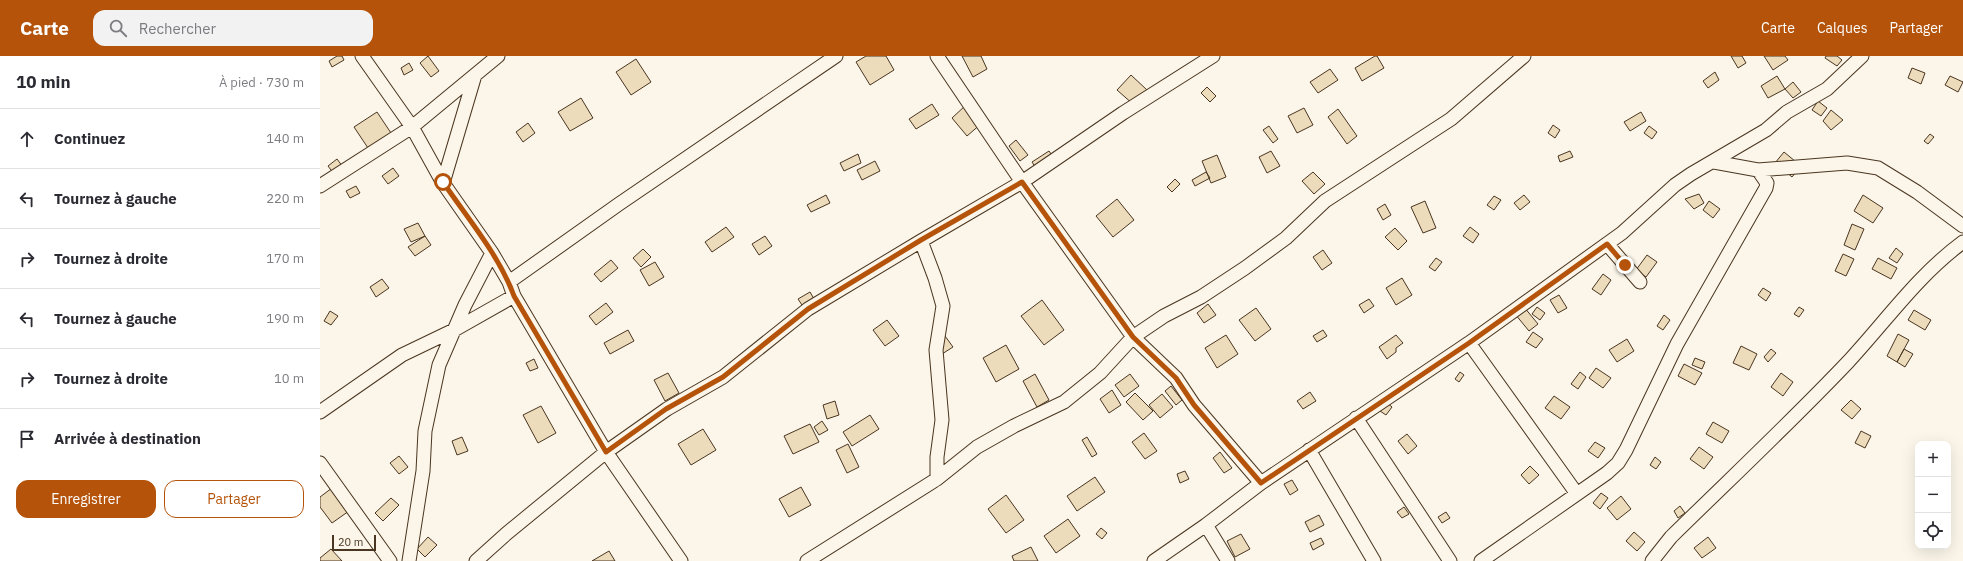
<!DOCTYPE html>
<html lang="fr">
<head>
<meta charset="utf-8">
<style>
  :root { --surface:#fff; --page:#f2f2f3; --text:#2b2b33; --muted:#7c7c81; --line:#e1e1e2; --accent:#b45309 }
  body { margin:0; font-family:"IBM Plex Sans",sans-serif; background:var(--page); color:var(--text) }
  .controls { position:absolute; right:12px; bottom:12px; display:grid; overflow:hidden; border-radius:8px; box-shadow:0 4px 16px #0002 }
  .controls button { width:36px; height:36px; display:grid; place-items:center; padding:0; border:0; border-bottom:1px solid var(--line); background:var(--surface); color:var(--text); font:20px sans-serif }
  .scale { position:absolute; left:12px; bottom:10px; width:44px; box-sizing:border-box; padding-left:4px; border:2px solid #4a3520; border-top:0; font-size:11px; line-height:14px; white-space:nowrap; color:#4a3520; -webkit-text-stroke:3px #fbf6e9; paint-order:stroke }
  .stop { position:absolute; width:12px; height:12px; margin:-9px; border:3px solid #b45309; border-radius:50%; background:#fff }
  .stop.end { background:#b45309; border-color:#fff; box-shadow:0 1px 4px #0008 }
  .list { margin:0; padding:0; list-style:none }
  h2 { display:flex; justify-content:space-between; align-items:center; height:52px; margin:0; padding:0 16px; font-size:17px }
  h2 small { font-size:13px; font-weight:400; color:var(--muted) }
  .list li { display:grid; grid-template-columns:26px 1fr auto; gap:12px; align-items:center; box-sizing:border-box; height:60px; padding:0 16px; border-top:1px solid var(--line) }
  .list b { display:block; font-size:15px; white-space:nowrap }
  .list em { font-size:13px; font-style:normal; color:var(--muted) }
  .actions { display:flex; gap:8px; padding:12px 16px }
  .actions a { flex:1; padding:9px 0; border:1px solid var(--accent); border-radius:12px; text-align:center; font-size:14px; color:var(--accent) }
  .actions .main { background:var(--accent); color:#fff }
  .icon { flex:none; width:22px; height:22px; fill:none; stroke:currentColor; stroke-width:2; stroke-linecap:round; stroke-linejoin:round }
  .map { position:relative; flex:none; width:1643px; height:505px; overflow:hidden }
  header { display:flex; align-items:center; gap:24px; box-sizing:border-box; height:56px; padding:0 20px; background:var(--accent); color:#fff }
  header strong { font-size:19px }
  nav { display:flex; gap:22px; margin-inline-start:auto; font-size:14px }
  .search { width:280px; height:36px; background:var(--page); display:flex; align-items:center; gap:10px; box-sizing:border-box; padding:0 14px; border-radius:12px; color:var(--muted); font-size:15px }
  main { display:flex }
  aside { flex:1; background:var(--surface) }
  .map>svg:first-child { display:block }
</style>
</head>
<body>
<header>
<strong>Carte</strong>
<div class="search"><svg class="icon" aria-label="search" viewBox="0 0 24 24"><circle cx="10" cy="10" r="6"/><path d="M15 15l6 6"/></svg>Rechercher</div>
<nav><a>Carte</a><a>Calques</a><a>Partager</a></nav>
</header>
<main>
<aside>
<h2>10 min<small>À pied · 730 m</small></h2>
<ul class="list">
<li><svg class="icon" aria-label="ahead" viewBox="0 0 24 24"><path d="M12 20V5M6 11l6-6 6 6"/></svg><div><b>Continuez</b></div><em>140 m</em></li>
<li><svg class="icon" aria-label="left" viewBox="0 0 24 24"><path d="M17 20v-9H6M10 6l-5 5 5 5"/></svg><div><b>Tournez à gauche</b></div><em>220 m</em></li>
<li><svg class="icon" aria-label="right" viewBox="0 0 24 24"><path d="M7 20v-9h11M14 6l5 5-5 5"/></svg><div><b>Tournez à droite</b></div><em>170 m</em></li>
<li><svg class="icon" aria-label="left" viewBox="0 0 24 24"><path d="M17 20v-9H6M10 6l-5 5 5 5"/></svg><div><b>Tournez à gauche</b></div><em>190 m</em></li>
<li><svg class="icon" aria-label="right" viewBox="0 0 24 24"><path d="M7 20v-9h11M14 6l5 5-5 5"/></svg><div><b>Tournez à droite</b></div><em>10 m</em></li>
<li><svg class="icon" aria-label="arrive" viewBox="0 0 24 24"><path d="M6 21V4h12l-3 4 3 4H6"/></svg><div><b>Arrivée à destination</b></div></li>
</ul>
<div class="actions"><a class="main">Enregistrer</a><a>Partager</a></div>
</aside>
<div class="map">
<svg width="1643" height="505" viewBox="0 0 1643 505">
  <rect width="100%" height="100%" fill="#fbf6e9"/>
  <path fill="#ecdcbc" stroke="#4a3520" d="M17,0H22L24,4L12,11L9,5Z
    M108,0L119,15L111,21L100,7Z
    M546,0H566L574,14L550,29L536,6Z
    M642,0H661L667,13L653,21Z
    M1055,0H1057L1064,12L1042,25L1035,12Z
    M1411,0H1422L1426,7L1418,12Z
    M1444,0H1465L1468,4L1453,14Z
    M1506,0H1517L1522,4L1517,10L1505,2Z
    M316,3L331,26L311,39L296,16Z
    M89,7L93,14L84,19L81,12Z
    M1592,12L1605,17L1601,28L1588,22Z
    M1010,13L1018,24L998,37L990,26Z
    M1395,16L1399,24L1388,32L1383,25Z
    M811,19L827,34L814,49L797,34Z
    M1457,20L1465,33L1448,42L1441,30Z
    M1630,20L1643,26L1638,36L1625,29Z
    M1473,26L1481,36L1473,42L1465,33Z
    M887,31L896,40L890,46L881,37Z
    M261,42L273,62L250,75L238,56Z
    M1498,45L1507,52L1501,60L1492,54Z
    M612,48L619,59L596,73L589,63Z
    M646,49L662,67L647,80L632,62Z
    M984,52L993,69L977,77L968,60Z
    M1018,53L1037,80L1027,88L1008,61Z
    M1511,54L1523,64L1511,74L1503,65Z
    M57,56L71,77L48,92L34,71Z
    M1321,56L1326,65L1310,75L1304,66Z
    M208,67L215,77L203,86L196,76Z
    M1233,69L1240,74L1235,82L1228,77Z
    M949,70L958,83L953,87L943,74Z
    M1329,70L1337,76L1332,83L1324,77Z
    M1610,78L1614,81L1608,88L1604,85Z
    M696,84L708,99L700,105L689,90Z
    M729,95L736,105L719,117L712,106Z
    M951,95L960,110L947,117L939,101Z
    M1250,95L1253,101L1240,106L1238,100Z
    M1464,96L1481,110L1472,121L1455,107Z
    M538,98L541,107L524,115L520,107Z
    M897,99L906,121L891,127L882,105Z
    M17,103L23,111L14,118L8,110Z
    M555,105L560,115L542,124L537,114Z
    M73,112L79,120L68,128L62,120Z
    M886,116L890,122L875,130L872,124Z
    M993,116L1005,128L994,138L982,125Z
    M855,123L860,128L852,136L847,131Z
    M36,130L40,137L30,142L26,135Z
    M1379,138L1384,147L1374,153L1365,143Z
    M506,139L510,147L491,156L487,149Z
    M1204,139L1210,146L1200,154L1194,147Z
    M1543,139L1563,152L1553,167L1534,155Z
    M1174,140L1181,144L1174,154L1167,149Z
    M797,143L814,164L793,181L776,160Z
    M1105,145L1116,172L1103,177L1091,151Z
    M1389,145L1400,153L1393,162L1383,154Z
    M1065,148L1071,159L1063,164L1057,153Z
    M98,167L105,180L91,186L84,173Z
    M1532,168L1544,173L1535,194L1524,189Z
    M406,171L414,181L392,196L385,186Z
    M1150,171L1159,178L1153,187L1143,180Z
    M1075,172L1087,185L1078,194L1065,181Z
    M105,180L111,189L95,200L88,191Z
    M445,180L452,190L439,199L432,188Z
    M1576,192L1583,198L1577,207L1569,202Z
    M323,193L331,201L321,211L313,202Z
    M1003,194L1012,207L1002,214L993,201Z
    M1523,198L1534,203L1526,220L1515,215Z
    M1327,199L1337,206L1326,221L1316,214Z
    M1116,202L1122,206L1115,215L1109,211Z
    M1558,202L1577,212L1571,223L1552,213Z
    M291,204L298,212L281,226L274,218Z
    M335,206L344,221L329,230L320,214Z
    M1283,218L1291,224L1281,239L1272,233Z
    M1082,222L1092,239L1076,249L1066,232Z
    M62,223L69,232L56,241L50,231Z
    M1443,232L1451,237L1446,245L1438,239Z
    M490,236L497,248L486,255L478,243Z
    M1239,239L1247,252L1238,257L1230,244Z
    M1049,243L1054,250L1044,257L1039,249Z
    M722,244L744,274L724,289L701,260Z
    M286,247L293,256L276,269L269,260Z
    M888,248L896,259L884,267L877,257Z
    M1204,251L1218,268L1209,275L1195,258Z
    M1217,251L1225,257L1220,264L1212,258Z
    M1479,251L1484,254L1479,261L1474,258Z
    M936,252L951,273L935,285L919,264Z
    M1594,254L1611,264L1605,274L1588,264Z
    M10,255L18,260L11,269L4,265Z
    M1344,259L1350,264L1343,274L1337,270Z
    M567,264L579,280L565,290L553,274Z
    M308,274L314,285L290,298L284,287Z
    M1003,274L1007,280L997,286L993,280Z
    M1213,276L1223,283L1216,292L1206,286Z
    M1578,278L1589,284L1577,306L1567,300Z
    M906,279L918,298L897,312L885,292Z
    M1076,279L1083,287L1076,292V296L1067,303L1059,291Z
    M625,280L633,291L622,298L615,287Z
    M1307,283L1314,295L1297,306L1289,294Z
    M686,289L699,313L676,326L663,302Z
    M1421,290L1437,298L1429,314L1413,307Z
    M1451,293L1456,297L1448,306L1444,301Z
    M1584,293L1593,298L1585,311L1577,306Z
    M1375,302L1385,306L1382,313L1372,309Z
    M214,303L218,312L210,315L206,307Z
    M1364,308L1382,317L1375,329L1358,320Z
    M1276,312L1291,322L1283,332L1269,322Z
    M1140,316L1144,319L1139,326L1135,323Z
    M1260,316L1266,321L1258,333L1251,328Z
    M348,317L359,337L345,345L334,324Z
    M1461,317L1473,326L1463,340L1451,331Z
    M715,318L729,344L717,351L703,325Z
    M810,318L819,330L804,341L795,329Z
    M851,330L862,344L856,349L845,335Z
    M792,334L801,349L789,357L780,343Z
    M990,336L996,345L983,353L977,345Z
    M815,337L833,355L823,364L806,346Z
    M842,338L853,351L840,362L829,349Z
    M1234,340L1250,351L1241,363L1225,352Z
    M1531,344L1541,353L1532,363L1521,354Z
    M515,345L519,359L507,363L503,349Z
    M1066,346L1072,351L1066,359L1060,355Z
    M221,350L236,377L218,387L203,359Z
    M550,359L559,373L532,390L523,376Z
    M502,365L508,374L499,379L494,371Z
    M1393,366L1409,375L1402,387L1386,378Z
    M490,368L499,386L473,398L464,380Z
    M383,373L396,394L371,409L358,388Z
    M1541,375L1551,380L1545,392L1535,387Z
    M824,377L837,395L825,403L812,386Z
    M1087,378L1097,390L1088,398L1078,385Z
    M142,381L148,395L137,399L132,385Z
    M767,381L777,398L772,401L762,384Z
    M1275,386L1285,392L1278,402L1268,395Z
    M528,388L539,411L527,417L516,394Z
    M1379,391L1393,401L1384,413L1370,403Z
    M900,396L912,412L904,417L893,402Z
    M79,400L88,411L79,418L70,407Z
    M1335,401L1341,406L1336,413L1330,409Z
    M1210,410L1219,419L1209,428L1201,419Z
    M865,415L869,423L860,427L857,418Z
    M775,421L785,436L757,455L747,440Z
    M972,424L978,434L970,439L964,428Z
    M481,431L491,449L469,461L459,443Z
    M12,432L29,455L12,467L0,451V441Z
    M1281,437L1288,442L1280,453L1273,447Z
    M686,439L704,464L686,477L668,453Z
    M1301,440L1311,453L1297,464L1287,452Z
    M71,442L79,449L63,465L55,457Z
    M1360,450L1365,457L1358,462L1354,455Z
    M1084,451L1089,458L1082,462L1077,456Z
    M1126,456L1130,462L1122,467L1118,461Z
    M999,459L1004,469L990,476L985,466Z
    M748,463L760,480L736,497L724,480Z
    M781,472L787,477L782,483L776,478Z
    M1314,476L1325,486L1317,495L1306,485Z
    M921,478L930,493L915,501L907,485Z
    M108,481L117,489L105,501L97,493Z
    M1388,481L1396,492L1382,502L1374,492Z
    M1001,482L1004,488L993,494L990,487Z
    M711,491L718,505H694L692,500Z
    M11,493L22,505H0V502Z
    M289,495L295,505H272Z"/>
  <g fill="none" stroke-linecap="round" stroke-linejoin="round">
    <g stroke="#4a3520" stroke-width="15">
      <path id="minor" d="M42,0L92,71L123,127L172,197L189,226L194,240L286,396L361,505
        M617,0L702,126L813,281L856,322L874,349L941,427
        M1394,106L1438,114L1527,107L1558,112L1597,136L1643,170
        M123,127L155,19
        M0,130L92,71L178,0
        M601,185L615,222L623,250L616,294L622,364L617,401V423
        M1287,188L1320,226
        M189,226L299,148L516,0
        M1149,287L1257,438
        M0,356L82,299L134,274L194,240
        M1036,362L1130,505
        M989,394L1054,505
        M0,407L70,505
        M886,469L908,505
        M89,505L103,415L105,375L119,309L145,249L172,197
        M156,505L186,478L286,396L347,353L403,321L488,253L601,185L702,126L803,57L893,0
        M487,505L617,423L657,391L694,370L744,346L780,317L813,281L844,260L881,241L925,212L966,182L1005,145L1131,63L1204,0
        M834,505L886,469L941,427L1149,287L1302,177L1355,129L1371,118L1446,74L1467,56L1507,33L1542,0
        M1161,505L1287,417L1298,407L1306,394L1357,288L1446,132L1447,127L1438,114
        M1332,505L1351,481C1410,423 1471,366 1528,306C1566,265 1598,219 1643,186"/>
    </g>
    <use href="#minor" stroke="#fbf6e9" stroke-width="13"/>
  </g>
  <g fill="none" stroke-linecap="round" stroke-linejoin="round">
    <path stroke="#b45309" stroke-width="5" d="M123,126C148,163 179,199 194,240L286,396L346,353L403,321L488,253L601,184L702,126L813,281L856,322L874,349L941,427L1149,287L1287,188L1305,209"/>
  </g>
</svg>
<div class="controls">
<button>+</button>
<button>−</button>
<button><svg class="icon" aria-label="locate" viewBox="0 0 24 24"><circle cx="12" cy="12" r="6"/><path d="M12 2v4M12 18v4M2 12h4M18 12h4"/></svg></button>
</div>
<div class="scale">20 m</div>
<div class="stop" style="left:123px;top:126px"></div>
<div class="stop end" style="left:1305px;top:209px"></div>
</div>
</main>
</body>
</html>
